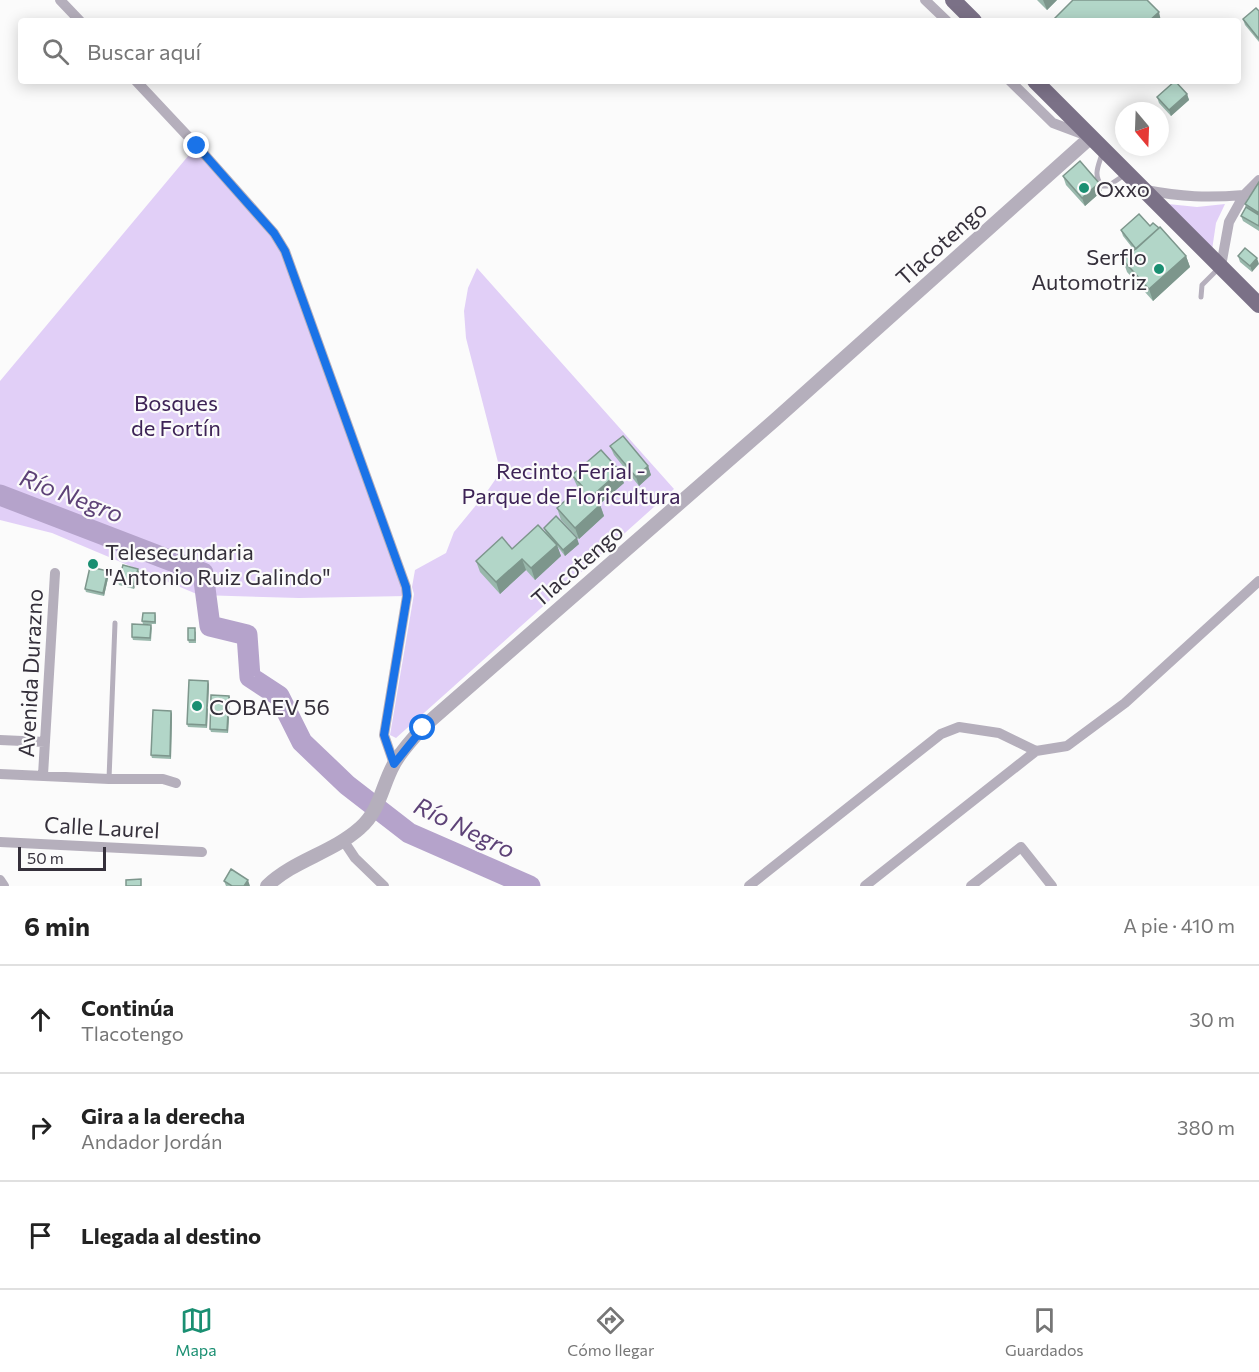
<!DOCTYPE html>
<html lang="es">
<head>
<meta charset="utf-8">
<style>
  :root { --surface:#fff; --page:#f6f6f6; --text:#222; --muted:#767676; --line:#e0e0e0; --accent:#1a8f72 }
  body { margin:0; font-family:Commissioner,sans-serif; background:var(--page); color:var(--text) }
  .compass { position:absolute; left:1115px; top:102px; width:54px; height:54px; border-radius:50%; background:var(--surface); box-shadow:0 3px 15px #0003; rotate:161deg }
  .scale { position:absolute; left:18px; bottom:15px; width:88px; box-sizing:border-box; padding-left:6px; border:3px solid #35303b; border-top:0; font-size:16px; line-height:21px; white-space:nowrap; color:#35303b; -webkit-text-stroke:4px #fbfbfb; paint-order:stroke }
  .stop { position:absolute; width:18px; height:18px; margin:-14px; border:4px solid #1a73e8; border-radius:50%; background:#fff }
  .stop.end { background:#1a73e8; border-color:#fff; box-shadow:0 2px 6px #0008 }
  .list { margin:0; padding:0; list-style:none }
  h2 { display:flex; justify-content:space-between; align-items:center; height:78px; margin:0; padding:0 24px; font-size:26px }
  h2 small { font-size:20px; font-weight:400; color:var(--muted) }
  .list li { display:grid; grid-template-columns:39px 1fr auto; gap:18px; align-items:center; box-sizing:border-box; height:108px; padding:0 24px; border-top:2px solid var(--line) }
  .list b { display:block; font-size:22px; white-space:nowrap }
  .list p { margin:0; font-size:20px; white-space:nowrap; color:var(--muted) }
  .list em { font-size:20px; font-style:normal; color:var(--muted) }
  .icon { flex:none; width:33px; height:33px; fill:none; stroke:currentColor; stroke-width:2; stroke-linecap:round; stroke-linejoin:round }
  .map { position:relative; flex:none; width:1259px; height:886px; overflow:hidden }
  .search { position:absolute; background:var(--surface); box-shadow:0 3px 15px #0003; left:18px; right:18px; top:18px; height:66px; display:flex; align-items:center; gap:15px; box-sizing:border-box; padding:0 21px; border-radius:6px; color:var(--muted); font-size:22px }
  .sheet { height:402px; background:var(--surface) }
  nav { display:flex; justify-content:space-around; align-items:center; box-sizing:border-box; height:84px; border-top:2px solid var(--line); background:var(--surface); font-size:16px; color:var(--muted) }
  nav a { display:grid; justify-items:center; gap:3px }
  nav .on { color:var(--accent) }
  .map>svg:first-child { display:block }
</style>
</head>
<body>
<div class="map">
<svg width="1259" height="886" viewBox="0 0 1259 886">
  <rect width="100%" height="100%" fill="#fbfbfb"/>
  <path fill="#e1cff7" d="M194,149L285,251L407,596L299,598L199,595L52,533L0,520V381Z
    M1168,204L1197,207L1225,204L1216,223L1212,250Z
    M477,268L674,489L396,738L390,735L414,594L412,587L415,570L446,553L454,532L486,493L497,477L499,466L466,338L464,311L468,288Z"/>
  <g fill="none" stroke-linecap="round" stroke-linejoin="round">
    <path stroke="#b5a3cb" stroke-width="21" d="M0,495L203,573L210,626L247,635L250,677L279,696L302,742L347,785L409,833L530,886"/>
    <path stroke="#b5afbc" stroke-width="5" d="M1102,154C1098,167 1093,175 1102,186H1108L1126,174
      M1201,297L1202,285L1220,267
      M109,779L115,623"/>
    <path stroke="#b5afbc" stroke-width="10" d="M60,0L80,21
      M925,0L947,21
      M136,81L197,146L274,233L285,251L406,587L407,596L384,735L394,764
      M1010,81L1053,123L1085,135
      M1146,190C1181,197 1208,198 1244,195
      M1221,266L1229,222L1244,195L1259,180
      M0,740L45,742
      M0,774L109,779H163L176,783
      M43,775L55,573
      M343,840L355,858L384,886
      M0,842L202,852
      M0,880L4,886
      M749,886L941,734L959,727L999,733L1036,751
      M865,886L1036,751L1067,746L1125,703L1259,581
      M971,886L1021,847L1052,886"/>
    <path stroke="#b5afbc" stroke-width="14" d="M267,886C294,860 332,853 360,828C380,811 382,785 394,764C401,751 413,739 422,728L776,419L1091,137"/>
    <path stroke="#7b7187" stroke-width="16" d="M953,0L974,21
      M1035,81L1259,305"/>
  </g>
  <path fill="#99b8ac" d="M1037,0H1057L1047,10Z
    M1259,11V42L1245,25L1243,19Z
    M1187,94L1189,100L1171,116L1159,103L1157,97Z
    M1063,176L1102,191L1085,206L1066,185Z
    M1259,182V231L1243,221L1241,216L1246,207L1245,204Z
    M1150,226L1186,256L1190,267L1153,301L1127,272L1123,260L1134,250L1123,236L1121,230Z
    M1245,248L1252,272L1240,262L1238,256Z
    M610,446L648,466L651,475L639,486L614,455Z
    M572,475L624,483L600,504L604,516L579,539L561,520L557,508L579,489L577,486Z
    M544,528L579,544L565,556L557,546L561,556L535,580L526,570L500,594L480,572L476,561L512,549L546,533Z
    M139,572L134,589L119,585L118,582Z
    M109,574L104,596L86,592L85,589Z
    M155,613L156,616V624H143L142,621Z
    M151,625L152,628L151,641L133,640L132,637Z
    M196,631V643H189L188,640Z
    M209,684L207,728L188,727L187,724Z
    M229,696L230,698L228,733L211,732L210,729Z
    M171,711L172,714L171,759L152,758L151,755Z
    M224,881L250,885L226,886Z"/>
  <path fill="#7d968c" d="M1043,0H1057L1047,10Z
    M1159,12L1161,21H1149Z
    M1187,94L1189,100L1171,116L1169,110Z
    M1099,183L1102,191L1085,206L1082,198Z
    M1186,256L1190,267L1153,301L1149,289Z
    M1257,258L1259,264L1252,272L1250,266Z
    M648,466L651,475L639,486L636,477Z
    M620,471L624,483L596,507L592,496Z
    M600,505L604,516L579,539L575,528Z
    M577,538L579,544L565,556L563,550Z
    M557,545L561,556L535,580L531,568Z
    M522,559L526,570L500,594L496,582Z
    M138,569L139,572L134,589L133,586Z
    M108,571L109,574L104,596L103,593Z
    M208,681L209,684L207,728L206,725Z
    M229,696L230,698L228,733L227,730Z
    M171,711L172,714L171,759L170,756Z
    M248,880L250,886H244Z"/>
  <path fill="#b2d6c8" stroke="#7d968c" stroke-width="1.5" d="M1073,0H1147L1159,12L1149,21H1052Z
    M1256,8L1259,11V39L1243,19Z
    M1175,81L1187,94L1169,110L1157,97Z
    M1080,161L1099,183L1082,198L1063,176Z
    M1259,182V213L1245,204Z
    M1246,207L1259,215V226L1241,216Z
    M1139,214L1150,226L1153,223L1159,228L1136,249L1121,230Z
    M1160,227L1186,256L1149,289L1123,260Z
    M1245,248L1257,258L1250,266L1238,256Z
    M623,436L648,466L636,477L610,446Z
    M601,450L620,471L592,496L600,505L575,528L557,508L582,486L572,475Z
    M556,516L577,538L563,550L544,528Z
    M538,525L557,545L531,568L522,559L496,582L476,561L502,537L512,549Z
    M123,565L138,569L133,586L118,582Z
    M90,567L108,571L103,593L85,589Z
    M143,613H155V622L142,621Z
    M132,624L151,625L150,638L132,637Z
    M188,628H195V640H188Z
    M189,680L208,681L206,725L187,724Z
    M211,695L229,696L227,730L210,729Z
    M153,710L171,711L170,756L151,755Z
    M231,869L248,880L244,886H232L224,881Z
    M141,879V886H126V880Z"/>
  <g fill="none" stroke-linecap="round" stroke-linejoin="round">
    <path stroke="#1a73e8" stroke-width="8" d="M197,146L274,233L285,251L406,587L407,596L384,735L394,764L423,728"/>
  </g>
  <g fill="#1a8f72" stroke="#fbfbfb" stroke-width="2">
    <circle cx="1084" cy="188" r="6"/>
    <circle cx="1159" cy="269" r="6"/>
    <circle cx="93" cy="564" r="6"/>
    <circle cx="197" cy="706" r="6"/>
  </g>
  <g text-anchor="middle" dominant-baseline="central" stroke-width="4.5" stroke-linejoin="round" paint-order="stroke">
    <g font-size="22" fill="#35303b" stroke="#fbfbfb" text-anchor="start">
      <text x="1096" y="188">Oxxo</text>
      <text x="1147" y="256" text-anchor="end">Serflo<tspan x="1147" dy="25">Automotriz</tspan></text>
      <text x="105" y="551">Telesecundaria<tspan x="105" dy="25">"Antonio Ruiz Galindo"</tspan></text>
      <text x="209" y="706">COBAEV 56</text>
    </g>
    <g font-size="22" fill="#35303b" stroke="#fbfbfb">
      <text transform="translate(941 243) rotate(-42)">Tlacotengo</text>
      <text transform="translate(577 565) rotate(-41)">Tlacotengo</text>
      <text transform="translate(30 673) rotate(-87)">Avenida Durazno</text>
      <text transform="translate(102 827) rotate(3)">Calle Laurel</text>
    </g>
    <g font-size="22" fill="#3d2356" stroke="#fbfbfb">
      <text x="176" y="402">Bosques<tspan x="176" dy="25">de Fortín</tspan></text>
      <text x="571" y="470">Recinto Ferial -<tspan x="571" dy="25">Parque de Floricultura</tspan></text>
    </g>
    <g font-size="24" font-style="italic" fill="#5d4277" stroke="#fbfbfb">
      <text transform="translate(72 495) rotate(21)">Río Negro</text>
      <text transform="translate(465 827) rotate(26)">Río Negro</text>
    </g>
  </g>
</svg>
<svg class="compass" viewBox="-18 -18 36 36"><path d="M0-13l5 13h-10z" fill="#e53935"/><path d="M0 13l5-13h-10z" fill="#767676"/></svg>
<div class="scale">50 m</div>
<div class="stop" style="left:423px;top:728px"></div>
<div class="stop end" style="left:197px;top:146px"></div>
<div class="search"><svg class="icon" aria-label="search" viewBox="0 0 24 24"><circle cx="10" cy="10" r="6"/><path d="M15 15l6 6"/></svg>Buscar aquí</div>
</div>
<section class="sheet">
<h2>6 min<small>A pie · 410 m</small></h2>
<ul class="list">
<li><svg class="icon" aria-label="ahead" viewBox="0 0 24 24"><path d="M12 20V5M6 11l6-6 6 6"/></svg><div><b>Continúa</b><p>Tlacotengo</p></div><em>30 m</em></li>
<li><svg class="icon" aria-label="right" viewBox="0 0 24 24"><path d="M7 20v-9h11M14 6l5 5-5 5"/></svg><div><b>Gira a la derecha</b><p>Andador Jordán</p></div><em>380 m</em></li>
<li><svg class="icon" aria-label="arrive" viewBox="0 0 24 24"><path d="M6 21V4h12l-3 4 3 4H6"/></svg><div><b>Llegada al destino</b></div></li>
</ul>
</section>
<nav>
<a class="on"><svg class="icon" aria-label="map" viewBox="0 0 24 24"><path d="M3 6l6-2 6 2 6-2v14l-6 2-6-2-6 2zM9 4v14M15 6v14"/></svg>Mapa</a>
<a><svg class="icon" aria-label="directions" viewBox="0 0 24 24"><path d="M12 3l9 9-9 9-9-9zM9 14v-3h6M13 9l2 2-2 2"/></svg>Cómo llegar</a>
<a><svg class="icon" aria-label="saved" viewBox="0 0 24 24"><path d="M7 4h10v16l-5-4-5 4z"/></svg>Guardados</a>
</nav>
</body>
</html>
